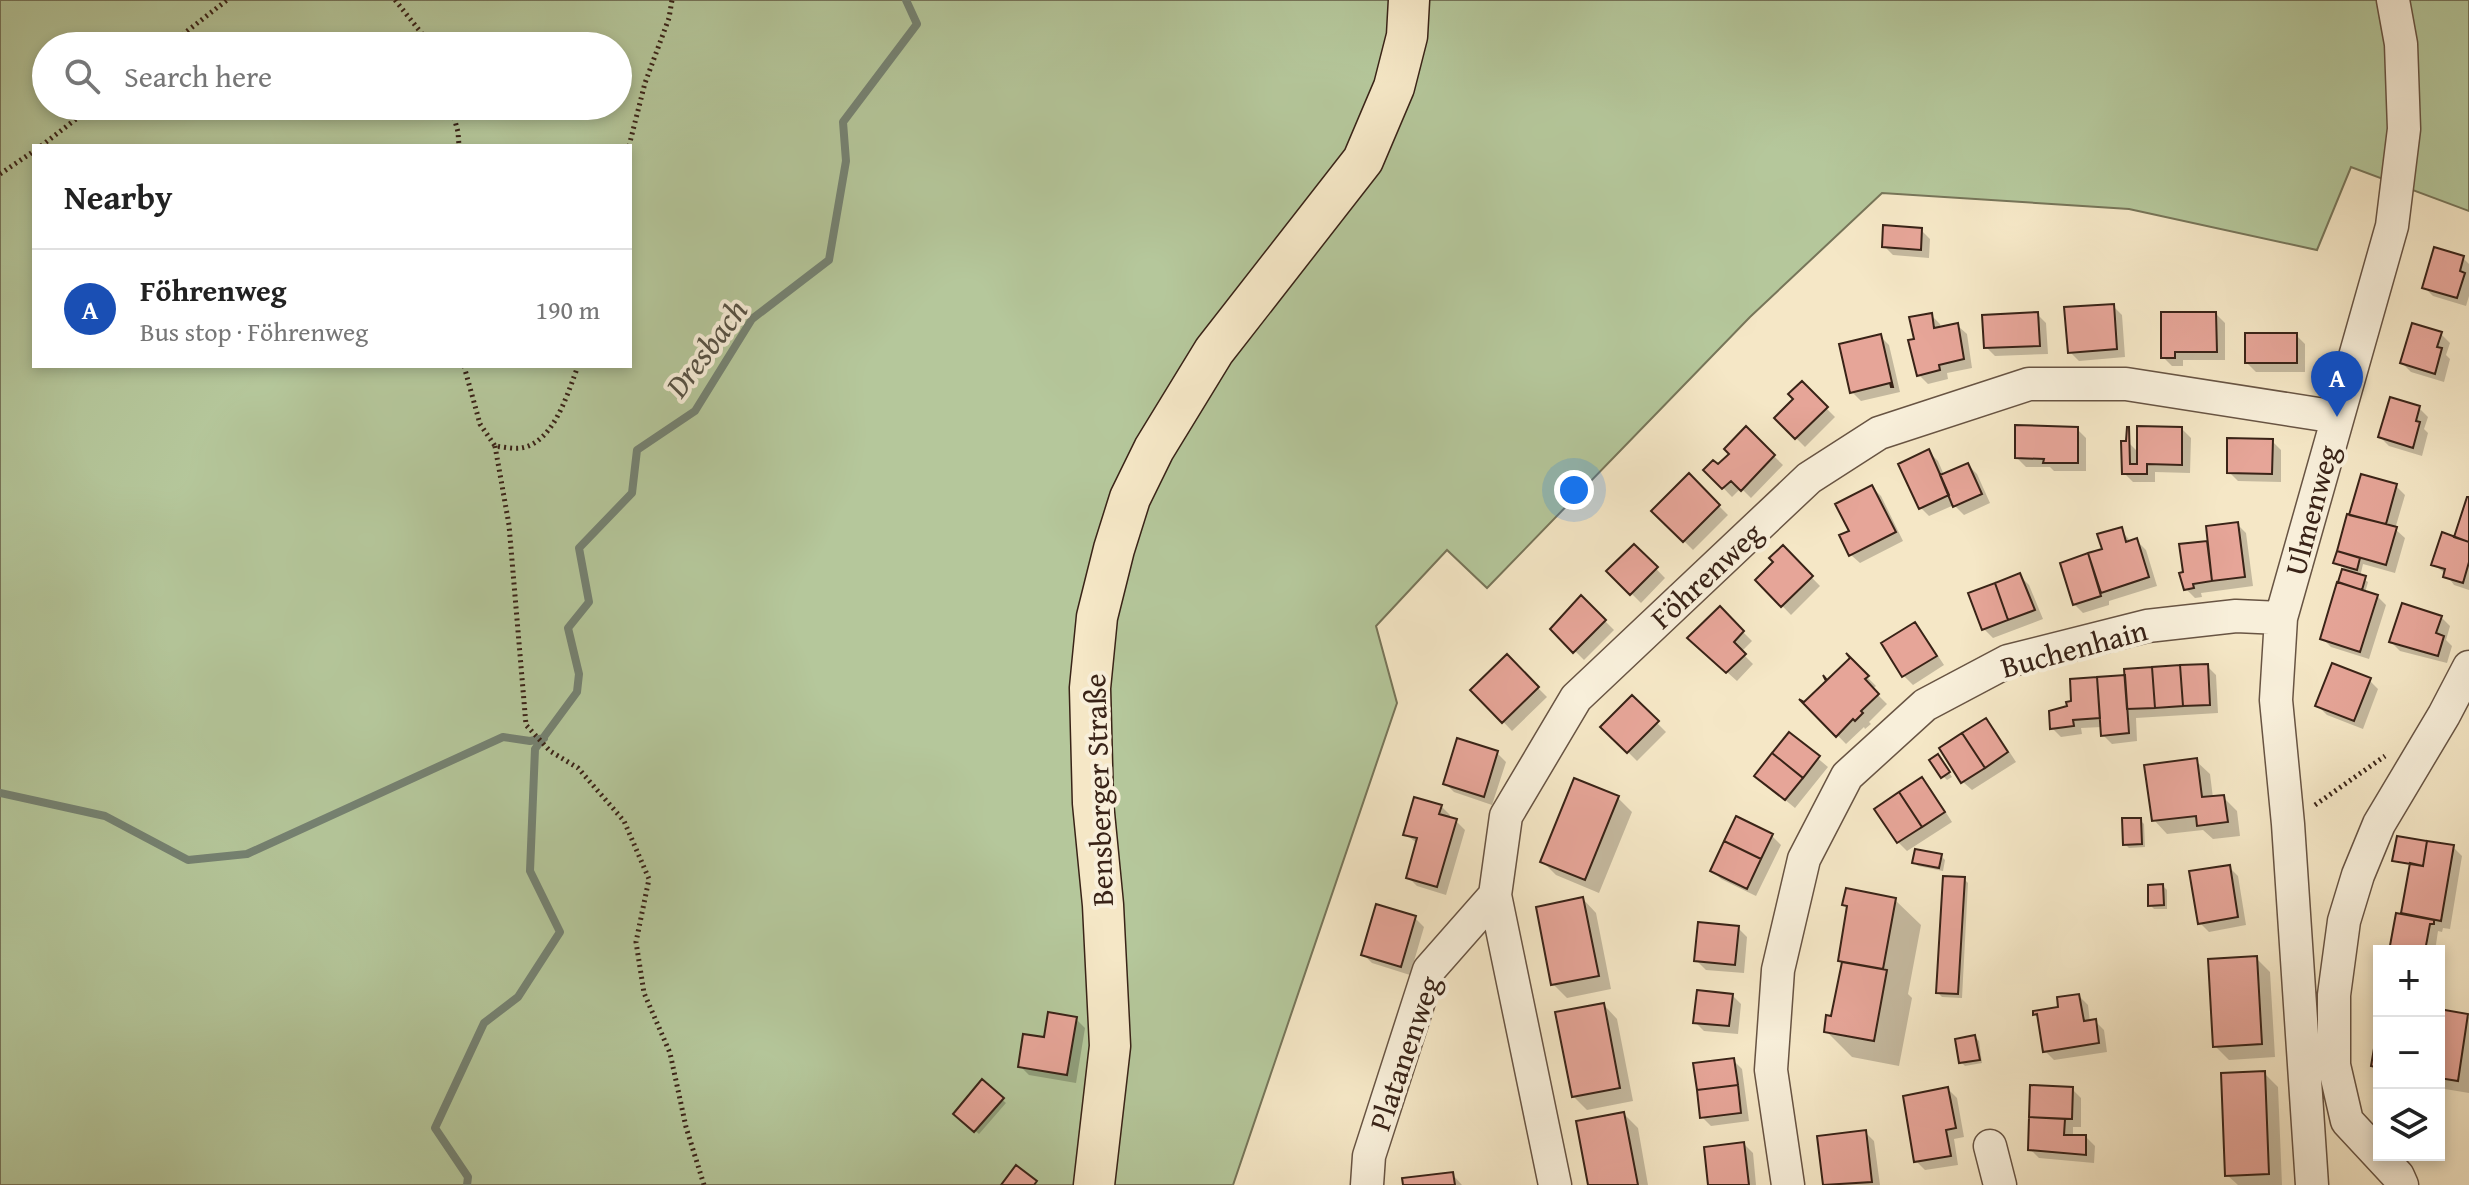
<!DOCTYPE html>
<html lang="en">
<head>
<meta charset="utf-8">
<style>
  :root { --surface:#fff; --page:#f6f6f6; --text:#222; --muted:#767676; --line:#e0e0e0; --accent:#ea580c }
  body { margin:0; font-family:"Gentium Book Plus",serif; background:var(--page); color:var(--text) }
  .controls { position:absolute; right:24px; bottom:24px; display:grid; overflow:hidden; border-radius:0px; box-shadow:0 4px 12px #0003 }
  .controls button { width:72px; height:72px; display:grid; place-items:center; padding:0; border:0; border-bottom:2px solid var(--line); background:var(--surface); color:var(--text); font:40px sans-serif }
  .you { position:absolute; left:1574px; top:490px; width:28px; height:28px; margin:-20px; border:6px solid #fff; border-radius:50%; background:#1a73e8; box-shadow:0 0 0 12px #1a73e833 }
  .badge { display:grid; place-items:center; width:52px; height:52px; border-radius:50%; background:var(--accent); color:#fff; font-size:26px; font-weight:700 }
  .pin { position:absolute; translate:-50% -66px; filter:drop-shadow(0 2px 4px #0008) }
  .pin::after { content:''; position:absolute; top:42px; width:28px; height:24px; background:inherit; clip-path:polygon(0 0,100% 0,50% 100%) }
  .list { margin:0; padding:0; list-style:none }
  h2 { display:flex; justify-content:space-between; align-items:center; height:104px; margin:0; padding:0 32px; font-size:34px }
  h2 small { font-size:26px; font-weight:400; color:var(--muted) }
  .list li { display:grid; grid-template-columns:52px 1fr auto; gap:24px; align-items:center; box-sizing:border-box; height:120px; padding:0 32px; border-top:2px solid var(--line) }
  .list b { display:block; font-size:30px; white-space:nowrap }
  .list p { margin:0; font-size:26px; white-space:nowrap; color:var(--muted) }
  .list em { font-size:26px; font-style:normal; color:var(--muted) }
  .icon { flex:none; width:44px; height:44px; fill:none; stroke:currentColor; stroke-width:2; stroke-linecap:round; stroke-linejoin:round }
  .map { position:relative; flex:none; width:2469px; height:1185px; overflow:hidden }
  .search { position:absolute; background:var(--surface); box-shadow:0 4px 12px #0003; left:32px; top:32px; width:600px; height:88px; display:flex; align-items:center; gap:20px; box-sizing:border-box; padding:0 28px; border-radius:44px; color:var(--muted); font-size:30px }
  .panel { position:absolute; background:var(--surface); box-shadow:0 4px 12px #0003; left:32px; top:144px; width:600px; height:224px; border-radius:0px }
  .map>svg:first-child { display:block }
</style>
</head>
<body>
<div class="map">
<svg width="2469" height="1185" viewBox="0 0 2469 1185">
  <rect width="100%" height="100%" fill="#f5e7c6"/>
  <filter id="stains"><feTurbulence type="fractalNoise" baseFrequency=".0025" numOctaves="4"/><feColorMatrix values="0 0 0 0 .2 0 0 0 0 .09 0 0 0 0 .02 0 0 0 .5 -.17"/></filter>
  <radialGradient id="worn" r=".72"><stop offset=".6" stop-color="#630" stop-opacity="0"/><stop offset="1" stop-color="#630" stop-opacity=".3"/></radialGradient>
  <path fill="#b5c79b" stroke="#777559" stroke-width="2" fill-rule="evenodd" d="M0,0H2469V211L2351,167L2317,250L2129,209L1882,193L1750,317L1487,588L1447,550L1376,626L1397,703L1233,1185H0ZM46,46H618V106H46ZM34,146H630V366H34Z"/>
  <path fill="#0003" d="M1921,230L1930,239L1929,258L1893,255L1884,246Z
    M2463,258L2469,264V296L2466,306L2433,296L2424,287Z
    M2113,306L2122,315L2125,357L2079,361L2070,352Z
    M2037,314L2046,323L2048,354L1995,356L1986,347Z
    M2216,314L2225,323V360H2183V366H2172L2163,357Z
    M1931,315L1940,324L1941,329L1958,326L1967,334L1972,368L1947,373L1948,379L1928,384L1919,375L1917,340Z
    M2441,334L2450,343L2446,355L2450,359L2444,382L2411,372L2402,363Z
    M2296,335L2305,344V372H2256L2247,363Z
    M1880,336L1889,345L1900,392L1861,401L1852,392Z
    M1802,384L1835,417L1805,447L1776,418L1795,399Z
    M2419,408L2428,417L2424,429L2428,433L2422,456L2389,446L2380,437Z
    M1746,429L1783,465L1751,498L1741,488L1732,497L1706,470L1718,467L1731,454Z
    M2077,429L2086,438V471H2054L2050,467H2026L2017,458Z
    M2182,429L2191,438L2190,473L2155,472V482H2133L2124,473L2129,443L2139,453Z
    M2272,441L2281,450V482L2238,481L2229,472Z
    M1929,452L1938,461L1944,475L1968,465L1977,474L1990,503L1964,515L1954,505L1929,516L1920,507Z
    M1689,476L1728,515L1693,550L1654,511Z
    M2362,476L2396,486L2405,495L2395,529L2405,538L2395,573L2363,564L2360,577L2368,582L2365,593L2377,596L2386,605L2369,659L2331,647L2322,638L2344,568L2336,563Z
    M1872,487L1881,496L1903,541L1860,563L1851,555V531Z
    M2469,499V590L2454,585L2446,574L2433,564L2455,538Z
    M2237,524L2246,533L2253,586L2201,593L2202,597L2195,598L2186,589L2182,546L2209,542Z
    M2121,530L2131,542L2137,541L2146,550L2157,586L2109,601V605L2083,613L2074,604L2062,564L2104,550Z
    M1634,546L1665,578L1641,603L1609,571Z
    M1783,548L1820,586L1791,615L1757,580L1776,562Z
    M2020,576L2029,585L2043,619L1993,638L1984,629Z
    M1581,597L1614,630L1584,660L1553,629Z
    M1720,609L1752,641L1741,652L1753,664L1737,681L1699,647Z
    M2441,617L2450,626L2446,640L2452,646L2447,663L2400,651L2391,642Z
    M1914,624L1923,633L1944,665L1913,685L1904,676L1884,644Z
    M1507,657L1547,697L1512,731L1473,690Z
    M1850,660L1876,686L1872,689L1887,704L1869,722L1871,724L1865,729L1864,727L1846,744L1806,703Z
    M2207,666L2216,675L2218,713L2136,718L2137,741L2112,744L2103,735L2102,727L2081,728L2082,734L2061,737L2052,728L2073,703L2127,677Z
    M2369,680L2378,689L2363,729L2327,715L2318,706Z
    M1632,698L1666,732L1637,761L1603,727Z
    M1986,721L1995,730L2016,762L1972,790L1963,782Z
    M1790,735L1828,767L1795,808L1766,784Z
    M1497,753L1506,762L1492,805L1454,792L1445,783Z
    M1941,760L1952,777L1947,780L1943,776Z
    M2196,761L2210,774L2213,798L2223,797L2237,811L2240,836L2213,839L2203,830L2167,834L2154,820Z
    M1575,780L1618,798L1632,812L1599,893L1556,875L1542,861Z
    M1922,780L1931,789L1952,822L1907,851L1898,842Z
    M1441,806L1450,815L1449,819L1456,821L1465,830L1446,895L1417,886L1408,877L1418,844L1405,834Z
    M2140,820L2144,824L2145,847L2129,848L2125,844Z
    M1772,836L1781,845L1756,896L1721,879L1712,870Z
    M2453,847L2462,856L2450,929L2443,928L2442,932L2438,931L2435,951H2391L2403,916L2412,866L2398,864L2412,866Z
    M1941,856L1945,860L1943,871L1918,866L1914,862Z
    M2229,867L2238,876L2246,925L2209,932L2200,923Z
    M1964,879L1968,883L1962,998L1942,997L1938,993Z
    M2163,886L2167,890V909H2154L2150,905Z
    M1583,899L1596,913L1611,989L1567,998L1553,984Z
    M1895,900L1921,925L1908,994L1912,998L1899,1066L1852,1057L1826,1031L1832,1018L1844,964L1840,960L1849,909L1845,905Z
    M1415,918L1424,927L1410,975L1372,963L1363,954Z
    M1738,928L1747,937L1744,973L1706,970L1697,961Z
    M2256,958L2270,972L2275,1057L2229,1060L2215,1046Z
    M1732,995L1741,1004L1738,1034L1704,1031L1695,1022Z
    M2079,996L2088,1005L2090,1022L2095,1021L2104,1030L2107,1052L2054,1060L2045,1051L2060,1009Z
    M1604,1005L1617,1019L1633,1101L1587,1110L1573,1096Z
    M2439,1011L2469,1017V1093L2439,1088Z
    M1076,1019L1085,1028L1076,1083L1029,1075L1020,1066L1045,1039Z
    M1975,1037L1979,1041L1982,1063L1965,1066L1961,1062Z
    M1733,1060L1742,1069L1749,1121L1711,1126L1702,1117Z
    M2264,1073L2278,1087L2282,1185H2238L2227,1175Z
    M982,1082L1006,1103L979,1134L955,1114Z
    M2032,1087L2072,1089L2081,1098V1127H2073V1137H2086L2095,1146L2094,1163L2039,1158L2030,1149Z
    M1948,1089L1957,1098L1964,1137L1954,1139L1958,1165L1925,1170L1916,1161Z
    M1624,1114L1638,1128L1648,1185H1590Z
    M1865,1132L1874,1141L1880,1185H1825L1819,1138Z
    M1744,1144L1753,1153L1756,1185H1710Z
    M1452,1174L1462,1185H1405Z"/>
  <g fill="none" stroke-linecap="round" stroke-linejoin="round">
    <path stroke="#758272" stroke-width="8" d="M0,793L105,816L188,860L247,854L503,737L530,741L544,738
      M467,1185L468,1177L435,1128L484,1023L518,997L560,932L530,871L535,749L577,692L579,674L568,628L589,602L579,548L632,493L637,450L695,411L752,319L829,260L846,161L843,122L917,24L906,0"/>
  </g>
  <path fill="#e6a598" stroke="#392317" stroke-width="2" d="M1883,225L1922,228L1921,250L1882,247Z
    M2434,247L2464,256L2460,271L2465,273L2457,298L2422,288Z
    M2114,304L2117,349L2068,353L2064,307Z
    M2038,312L2040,346L1984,348L1982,315Z
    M2161,312H2216L2217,352H2175V358H2161Z
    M1932,313L1934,328L1958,323L1964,359L1939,365L1940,370L1917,376L1908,340L1914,339L1909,317Z
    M2412,323L2442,332L2437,347L2442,348L2435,374L2400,363Z
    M2245,333H2297V363H2245Z
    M1881,334L1893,387H1891L1890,383L1850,393L1839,344Z
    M1802,381L1828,407L1795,439L1774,418L1793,399L1788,394Z
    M2390,397L2420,406L2416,421L2420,422L2413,448L2378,437Z
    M2015,425L2078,427V463H2043L2044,459L2015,458Z
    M1746,426L1775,455L1741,491L1731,481L1722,489L1703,470L1713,460L1718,464L1729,454L1724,449Z
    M2137,426L2182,427V465L2147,464V474H2122L2121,441H2126L2127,427H2129L2130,464H2137Z
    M2227,438L2273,439L2272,474L2227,473Z
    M1929,449L1949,495L1919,509L1898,464Z
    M1968,463L1982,494L1953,507L1940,475Z
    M1689,473L1720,505L1683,542L1651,511Z
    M2361,474L2397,484L2386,524L2349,515Z
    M1872,485L1896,532L1849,556L1839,535L1849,531L1835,504Z
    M2467,497H2469V542L2454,537Z
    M2347,514L2397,527L2386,565L2337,551Z
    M2238,522L2245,577L2212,581L2206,526Z
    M2122,527L2126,542L2137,538L2149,577L2101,593L2088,553L2102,549L2097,534Z
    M2442,532L2469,542V562L2463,583L2443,577L2445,569L2431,565Z
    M2207,541L2212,581L2193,584L2194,588L2184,590L2179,573L2183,572L2179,544Z
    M1634,544L1658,567L1630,595L1606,571Z
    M1783,545L1813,576L1781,607L1755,580L1773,562L1769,558Z
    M2337,551L2360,558L2357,570L2333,563Z
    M2088,553L2101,596L2073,605L2060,563Z
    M2342,569L2366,576L2362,590L2338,582Z
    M2020,573L2035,610L2008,620L1995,583Z
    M2337,582L2378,595L2360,652L2320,639Z
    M1995,583L2008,620L1982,630L1968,593Z
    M1581,595L1606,620L1573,653L1550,629Z
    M2402,603L2442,616L2436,633L2444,636L2438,656L2389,642Z
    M1720,606L1744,631L1734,642L1746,654L1726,673L1687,638Z
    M1915,622L1937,656L1902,677L1881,643Z
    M1846,653L1869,676L1865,679L1879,694L1861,711L1863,713L1855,721L1853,719L1836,737L1799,699L1804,702L1826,681L1823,675L1827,680L1850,658Z
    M1507,654L1539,687L1502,723L1470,690Z
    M2332,663L2371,678L2354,721L2315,706Z
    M2208,664L2210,705L2183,706L2180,665Z
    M2180,665L2183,706L2155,708L2152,667Z
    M2152,667L2155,708L2127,709L2124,669Z
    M2125,675L2129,733L2101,736L2097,677Z
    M2097,677L2100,718L2073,720L2074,726L2050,729L2049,711L2067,706L2066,702L2071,701L2070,679Z
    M1632,695L1659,721L1627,753L1600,727Z
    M1986,718L2008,752L1985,768L1962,733Z
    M1789,732L1820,756L1803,778L1772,753Z
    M1962,733L1985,768L1961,783L1939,748Z
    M1457,738L1498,751L1484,797L1443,784Z
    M1772,753L1803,778L1785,800L1754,776Z
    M1938,754L1950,772L1941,778L1929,760Z
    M2197,758L2202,797L2224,795L2228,822L2197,826L2196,816L2152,821L2144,765Z
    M1922,777L1945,812L1922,827L1899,792Z
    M1574,778L1619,796L1585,880L1540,862Z
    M1899,792L1922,827L1897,843L1874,809Z
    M1414,797L1442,805L1439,814L1457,819L1437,887L1406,878L1417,838L1403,835Z
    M1736,816L1773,834L1761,859L1724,841Z
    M2122,818H2141L2142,844L2123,845Z
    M2397,836L2427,841L2423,866L2392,861Z
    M1724,841L1761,859L1747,889L1710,871Z
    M2427,841L2454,845L2441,921L2401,913L2410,863L2423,866Z
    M1915,849L1942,854L1939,868L1912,863Z
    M2230,865L2238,917L2198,924L2189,871Z
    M1943,876L1965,877L1958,994L1936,993Z
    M2163,884L2164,905L2148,906V885Z
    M1846,888L1896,898L1883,969L1838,961L1847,906L1842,905Z
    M1583,897L1599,976L1551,985L1536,907Z
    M1376,904L1416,916L1401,967L1361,955Z
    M2396,913L2434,920V924H2430L2425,951H2389Z
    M1698,922L1739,926L1735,965L1694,961Z
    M2257,956L2262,1044L2213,1047L2208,959Z
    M1842,962L1887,970L1874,1041L1824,1032L1826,1015L1831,1016Z
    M1697,990L1733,994L1729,1026L1693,1023Z
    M2079,994L2084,1021L2096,1019L2099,1043L2043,1052L2037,1014L2033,1015V1011L2058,1007L2057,997Z
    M1604,1003L1620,1088L1572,1097L1555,1012Z
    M2439,1009L2468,1014L2458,1081L2439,1078Z
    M1048,1012L1077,1017L1067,1075L1018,1067L1023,1034L1044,1037Z
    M2379,1019V1068L2371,1066Z
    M1975,1035L1980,1060L1959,1063L1955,1039Z
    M1734,1058L1738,1085L1697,1090L1693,1063Z
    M2265,1071L2269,1174L2225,1176L2221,1073Z
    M982,1079L1004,1098L974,1132L953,1114Z
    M1738,1085L1741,1113L1700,1118L1697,1090Z
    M2030,1085L2073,1087L2072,1119L2029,1117Z
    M1948,1087L1956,1128L1946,1130L1951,1156L1914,1162L1903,1096Z
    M1624,1112L1638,1185H1588L1576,1121Z
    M2029,1117L2065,1119L2064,1135H2086V1155L2028,1150Z
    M1866,1130L1872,1182L1823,1185L1817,1136Z
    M1744,1142L1749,1185H1708L1704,1147Z
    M1016,1165L1037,1181L1034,1185H1001Z
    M1453,1172L1455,1185H1403L1402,1178Z"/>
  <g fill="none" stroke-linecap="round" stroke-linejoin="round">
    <g stroke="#685443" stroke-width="35">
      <path id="minor" d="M1990,1146L2000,1185
        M1367,1185L1369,1156L1429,970L1495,895
        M1555,1185L1495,895L1506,816L1576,698L1809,478L1879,433L2029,384H2126L2337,417
        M1788,1185L1771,1070L1778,970L1804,859L1847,776L1925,705L2008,661L2147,626L2236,616L2281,618
        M2312,1185L2288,824L2276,700L2281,618L2392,226L2404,129L2401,44L2393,0
        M2402,1185L2398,1176L2347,1121L2334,1065V995L2344,921L2358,875L2379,824L2444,715L2469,667"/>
    </g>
    <g stroke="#392317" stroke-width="43">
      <path id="major" d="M1094,1185L1110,1046L1103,905L1093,803L1090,688L1097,617L1114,549L1130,498L1154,449L1214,351L1363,160L1394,87L1407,36L1409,0"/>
    </g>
    <path stroke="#392317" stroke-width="5" stroke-dasharray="2 4" stroke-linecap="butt" d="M395,0L423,35L428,46
      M168,46L227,0
      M451,106L458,132L459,146
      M41,146L93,106
      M629,146L645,83L669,18L672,0
      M0,174L34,151
      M464,366L480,424L495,446C503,447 513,449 521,448C554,443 568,392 578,366
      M495,446L509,525L526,725L550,751L578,768L624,821L649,879L636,942L644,993L670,1053L686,1127L704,1185
      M2315,805L2385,756"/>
    <use href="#minor" stroke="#f8efda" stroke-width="32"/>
    <use href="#major" stroke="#f5e7c6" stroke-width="40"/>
  </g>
  <g text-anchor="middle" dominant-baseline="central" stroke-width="8" stroke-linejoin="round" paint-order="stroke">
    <g font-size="30" fill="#392317" stroke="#f8efda">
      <text transform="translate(2311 510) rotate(-75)">Ulmenweg</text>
      <text transform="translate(1706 575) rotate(-43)">Föhrenweg</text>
      <text transform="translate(2074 648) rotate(-15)">Buchenhain</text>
      <text transform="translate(1098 790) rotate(-92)">Bensberger Straße</text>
      <text transform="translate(1404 1053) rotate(-71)">Platanenweg</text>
    </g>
    <g font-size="32" font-style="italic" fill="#575244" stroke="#f8efda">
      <text transform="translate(706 348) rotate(-53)">Dresbach</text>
    </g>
  </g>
  <rect width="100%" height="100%" filter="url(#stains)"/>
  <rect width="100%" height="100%" fill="url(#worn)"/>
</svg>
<div class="controls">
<button>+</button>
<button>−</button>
<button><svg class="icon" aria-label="layers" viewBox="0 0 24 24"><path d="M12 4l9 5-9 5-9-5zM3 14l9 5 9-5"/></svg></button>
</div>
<div class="you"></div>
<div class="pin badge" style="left:2337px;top:417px;background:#1a4fb4">A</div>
<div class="search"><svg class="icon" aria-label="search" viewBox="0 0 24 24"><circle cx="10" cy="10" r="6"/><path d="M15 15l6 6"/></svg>Search here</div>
<section class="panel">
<h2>Nearby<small></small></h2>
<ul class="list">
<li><span class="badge" style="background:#1a4fb4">A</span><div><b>Föhrenweg</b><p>Bus stop · Föhrenweg</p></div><em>190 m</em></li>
</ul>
</section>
</div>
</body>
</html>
